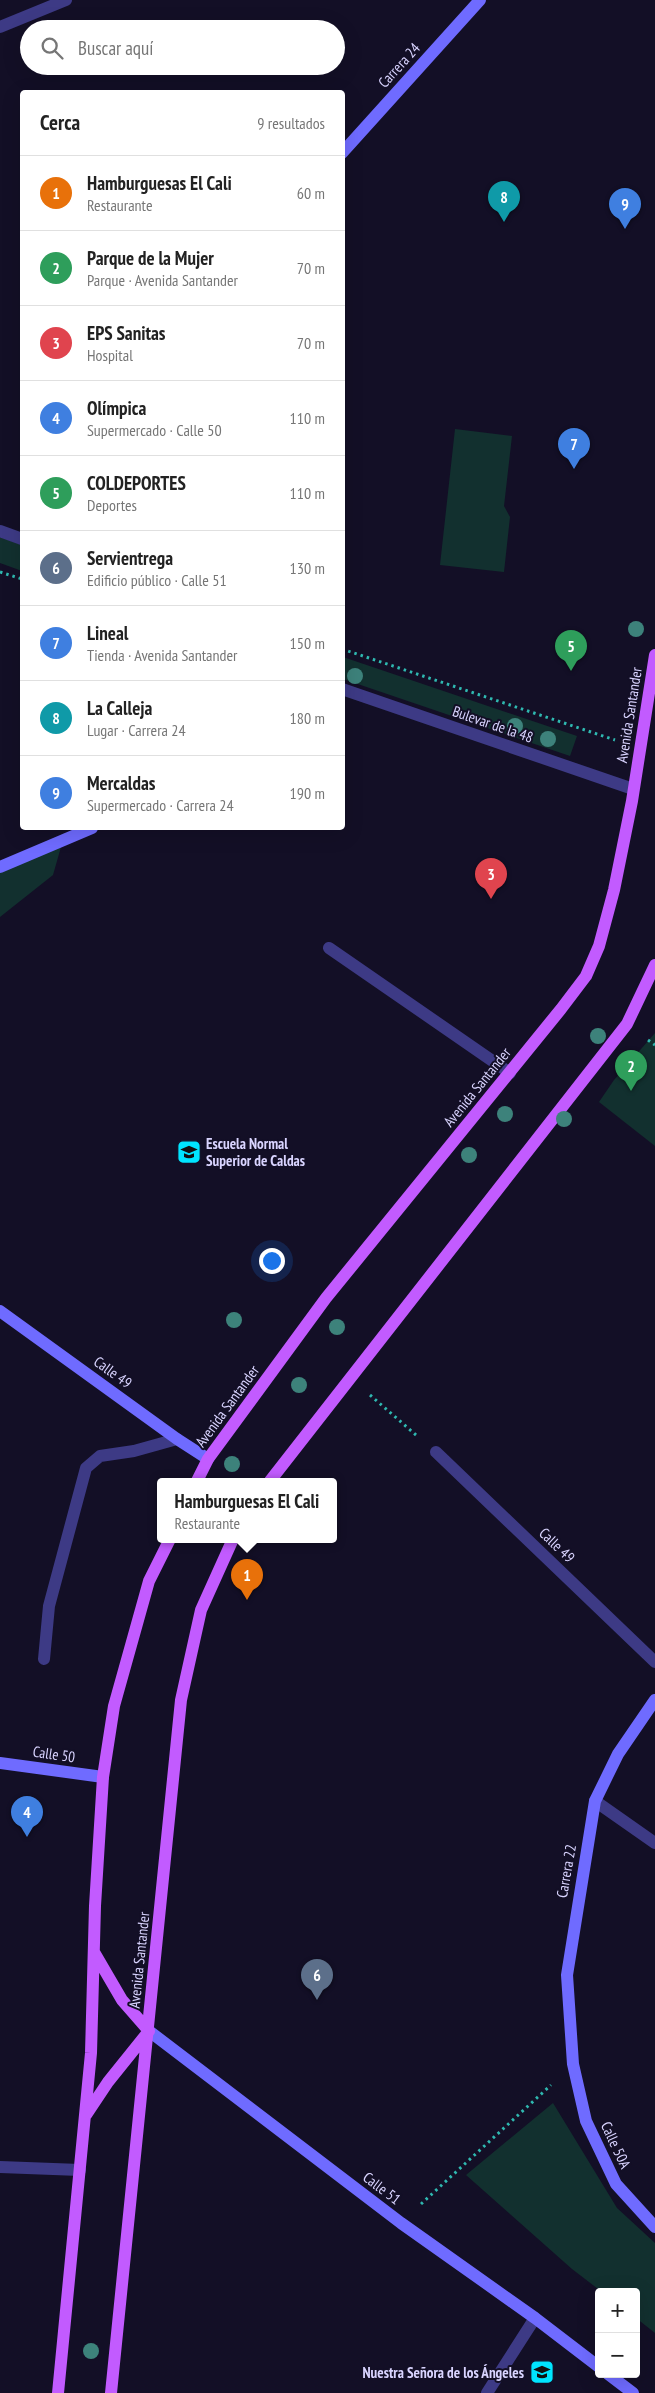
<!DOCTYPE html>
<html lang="es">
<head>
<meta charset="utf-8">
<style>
  :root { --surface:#fff; --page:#f6f6f6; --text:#222; --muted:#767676; --line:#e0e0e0; --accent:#d93025 }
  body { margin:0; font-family:"PT Sans Narrow",sans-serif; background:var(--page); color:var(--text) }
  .controls { position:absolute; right:15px; bottom:15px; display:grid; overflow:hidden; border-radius:5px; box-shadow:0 5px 20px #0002 }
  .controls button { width:45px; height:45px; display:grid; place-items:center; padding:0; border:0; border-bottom:1px solid var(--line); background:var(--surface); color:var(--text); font:25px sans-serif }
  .you { position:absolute; left:271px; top:1260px; width:18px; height:18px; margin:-12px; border:4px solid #fff; border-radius:50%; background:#1a73e8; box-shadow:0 0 0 8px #1a73e833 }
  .badge { display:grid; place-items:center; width:32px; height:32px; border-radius:50%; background:var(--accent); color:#fff; font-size:16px; font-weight:700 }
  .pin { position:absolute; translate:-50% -41px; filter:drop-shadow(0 1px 2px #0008) }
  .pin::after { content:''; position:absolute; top:26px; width:18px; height:15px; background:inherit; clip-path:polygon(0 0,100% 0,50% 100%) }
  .popup { position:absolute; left:157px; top:1478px; width:180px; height:65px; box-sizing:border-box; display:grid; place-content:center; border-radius:5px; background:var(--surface); filter:drop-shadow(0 1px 4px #0005); font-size:16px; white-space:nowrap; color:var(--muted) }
  .popup b { font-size:19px; color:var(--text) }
  .popup::after { content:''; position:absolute; left:50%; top:100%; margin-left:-10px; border:10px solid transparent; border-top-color:var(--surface) }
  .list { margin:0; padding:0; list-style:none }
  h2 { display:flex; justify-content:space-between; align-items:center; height:65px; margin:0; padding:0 20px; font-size:21px }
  h2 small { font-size:16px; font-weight:400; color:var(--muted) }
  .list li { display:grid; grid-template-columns:32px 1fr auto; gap:15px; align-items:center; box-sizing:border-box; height:75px; padding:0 20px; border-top:1px solid var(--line) }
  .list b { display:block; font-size:19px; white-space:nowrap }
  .list p { margin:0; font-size:16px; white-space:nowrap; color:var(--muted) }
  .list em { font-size:16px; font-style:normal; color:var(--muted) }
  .icon { flex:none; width:28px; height:28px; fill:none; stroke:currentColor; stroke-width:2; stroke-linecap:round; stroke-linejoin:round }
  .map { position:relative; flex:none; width:655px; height:2393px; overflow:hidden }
  .search { position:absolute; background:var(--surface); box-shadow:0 5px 20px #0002; left:20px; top:20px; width:325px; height:55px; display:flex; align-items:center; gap:12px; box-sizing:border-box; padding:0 18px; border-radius:28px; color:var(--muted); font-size:19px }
  .panel { position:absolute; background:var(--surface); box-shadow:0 5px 20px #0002; left:20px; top:90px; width:325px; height:740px; border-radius:5px }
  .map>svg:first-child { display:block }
</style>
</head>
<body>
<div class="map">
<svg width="655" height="2393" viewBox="0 0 655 2393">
  <rect width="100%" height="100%" fill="#130f26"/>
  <path fill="#12302f" d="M455,429L512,436L504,506L510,517L504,572L440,565Z
    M0,537L22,545V571L0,563Z
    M343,657L577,736L570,756L343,679Z
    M65,833L53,875L0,917V864Z
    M655,1033V1146L599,1102L614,1080Z
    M553,2103L617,2208L655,2243V2333L636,2318V2292H602L572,2269L466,2175Z"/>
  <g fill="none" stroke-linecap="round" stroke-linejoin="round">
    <path stroke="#2fb8b0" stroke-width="3" stroke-dasharray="2.5 4" stroke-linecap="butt" d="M0,572L22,579
      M342,649L615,740
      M648,1040L655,1045
      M370,1395L416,1435
      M421,2204L551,2085"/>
    <path stroke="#3d3a85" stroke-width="12" d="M329,948L510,1073
      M44,1659L49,1606L86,1468L100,1456L134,1451L177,1439"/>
    <path stroke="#3d3a85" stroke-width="12" d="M0,531L22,539
      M342,689L633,789"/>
    <path stroke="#3d3a85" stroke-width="12" d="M0,27L66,0
      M436,1452L655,1662
      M595,1801L655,1843
      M0,2167L80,2170
      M487,2393L535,2318"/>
    <path stroke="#6f6bff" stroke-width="12" d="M342,153L480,0
      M0,867L92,828
      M0,1311L177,1439L208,1459
      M655,1700L618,1754L595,1801L567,1975L573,2064L586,2121L616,2184L655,2227
      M0,1763L103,1777
      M149,2031L401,2223L535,2318L599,2367
      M608,2374L633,2393"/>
    <path stroke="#c25bff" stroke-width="12" d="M197,1481L208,1459L326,1298L561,1009L586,976L599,946L614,890L632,801L655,655
      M270,1481L627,1024L655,965
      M94,1952L122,2000L149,2031
      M86,2115L108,2082L149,2031
      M58,2393L91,2053L95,1906L103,1777L114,1706L149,1581L170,1539
      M111,2393L181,1700L201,1610L233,1539"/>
  </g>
  <g fill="#3d827b">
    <circle cx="636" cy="629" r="8"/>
    <circle cx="355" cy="676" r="8"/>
    <circle cx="515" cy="726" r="8"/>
    <circle cx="548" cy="739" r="8"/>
    <circle cx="598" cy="1036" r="8"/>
    <circle cx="505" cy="1114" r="8"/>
    <circle cx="564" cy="1119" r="8"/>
    <circle cx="469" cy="1155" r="8"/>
    <circle cx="234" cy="1320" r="8"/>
    <circle cx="337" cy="1327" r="8"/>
    <circle cx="299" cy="1385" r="8"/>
    <circle cx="232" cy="1464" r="8"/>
    <circle cx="91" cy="2351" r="8"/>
  </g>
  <defs>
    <g id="school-square" transform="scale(1.25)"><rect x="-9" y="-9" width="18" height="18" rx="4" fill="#00e5ff" stroke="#130f26"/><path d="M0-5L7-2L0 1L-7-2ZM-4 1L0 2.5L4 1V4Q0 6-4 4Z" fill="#111"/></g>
  </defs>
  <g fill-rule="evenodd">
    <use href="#school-square" x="189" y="1152"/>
    <use href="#school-square" x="542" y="2372"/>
  </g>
  <g text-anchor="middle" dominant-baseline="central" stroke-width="4" stroke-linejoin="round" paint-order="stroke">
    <g font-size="15" fill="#d9d4ff" stroke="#130f26">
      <text transform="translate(399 65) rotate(-48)">Carrera 24</text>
      <text transform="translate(629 715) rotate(-81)">Avenida Santander</text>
      <text transform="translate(493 724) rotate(19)">Bulevar de la 48</text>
      <text transform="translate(477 1087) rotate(-51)">Avenida Santander</text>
      <text transform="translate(113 1372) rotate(36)">Calle 49</text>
      <text transform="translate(227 1406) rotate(-54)">Avenida Santander</text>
      <text transform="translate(557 1545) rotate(44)">Calle 49</text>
      <text transform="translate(54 1754) rotate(8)">Calle 50</text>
      <text transform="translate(566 1871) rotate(-80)">Carrera 22</text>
      <text transform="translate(139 1960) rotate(-84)">Avenida Santander</text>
      <text transform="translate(616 2145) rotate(65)">Calle 50A</text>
      <text transform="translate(382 2188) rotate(37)">Calle 51</text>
    </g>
    <g font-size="15" font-weight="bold" fill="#d9d4ff" stroke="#130f26" text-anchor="start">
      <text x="206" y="1143">Escuela Normal<tspan x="206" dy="17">Superior de Caldas</tspan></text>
      <text x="524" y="2372" text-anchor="end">Nuestra Señora de los Ángeles</text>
    </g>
  </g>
</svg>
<div class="controls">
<button>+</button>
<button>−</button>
</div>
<div class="you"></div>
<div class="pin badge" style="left:247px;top:1600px;background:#e8710a">1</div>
<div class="popup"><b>Hamburguesas El Cali</b>Restaurante</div>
<div class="pin badge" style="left:631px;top:1091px;background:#2e9e5b">2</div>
<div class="pin badge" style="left:491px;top:899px;background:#e0444e">3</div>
<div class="pin badge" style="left:27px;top:1837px;background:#3f7fe0">4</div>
<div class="pin badge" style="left:571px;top:671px;background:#2e9e5b">5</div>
<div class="pin badge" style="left:317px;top:2000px;background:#5c6f8a">6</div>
<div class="pin badge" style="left:574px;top:469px;background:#3f7fe0">7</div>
<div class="pin badge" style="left:504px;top:222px;background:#0f9aa8">8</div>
<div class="pin badge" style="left:625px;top:229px;background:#3f7fe0">9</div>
<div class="search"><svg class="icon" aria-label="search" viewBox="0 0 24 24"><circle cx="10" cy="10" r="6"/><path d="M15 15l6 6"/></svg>Buscar aquí</div>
<section class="panel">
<h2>Cerca<small>9 resultados</small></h2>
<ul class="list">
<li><span class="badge" style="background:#e8710a">1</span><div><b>Hamburguesas El Cali</b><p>Restaurante</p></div><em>60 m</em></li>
<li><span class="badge" style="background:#2e9e5b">2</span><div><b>Parque de la Mujer</b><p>Parque · Avenida Santander</p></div><em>70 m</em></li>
<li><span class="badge" style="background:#e0444e">3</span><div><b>EPS Sanitas</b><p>Hospital</p></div><em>70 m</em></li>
<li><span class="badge" style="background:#3f7fe0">4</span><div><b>Olímpica</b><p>Supermercado · Calle 50</p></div><em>110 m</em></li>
<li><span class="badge" style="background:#2e9e5b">5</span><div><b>COLDEPORTES</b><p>Deportes</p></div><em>110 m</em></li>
<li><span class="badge" style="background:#5c6f8a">6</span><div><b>Servientrega</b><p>Edificio público · Calle 51</p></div><em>130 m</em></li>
<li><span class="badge" style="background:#3f7fe0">7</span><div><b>Lineal</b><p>Tienda · Avenida Santander</p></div><em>150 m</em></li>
<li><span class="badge" style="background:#0f9aa8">8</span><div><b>La Calleja</b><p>Lugar · Carrera 24</p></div><em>180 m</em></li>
<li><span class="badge" style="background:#3f7fe0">9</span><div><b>Mercaldas</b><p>Supermercado · Carrera 24</p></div><em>190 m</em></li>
</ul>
</section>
</div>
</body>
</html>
